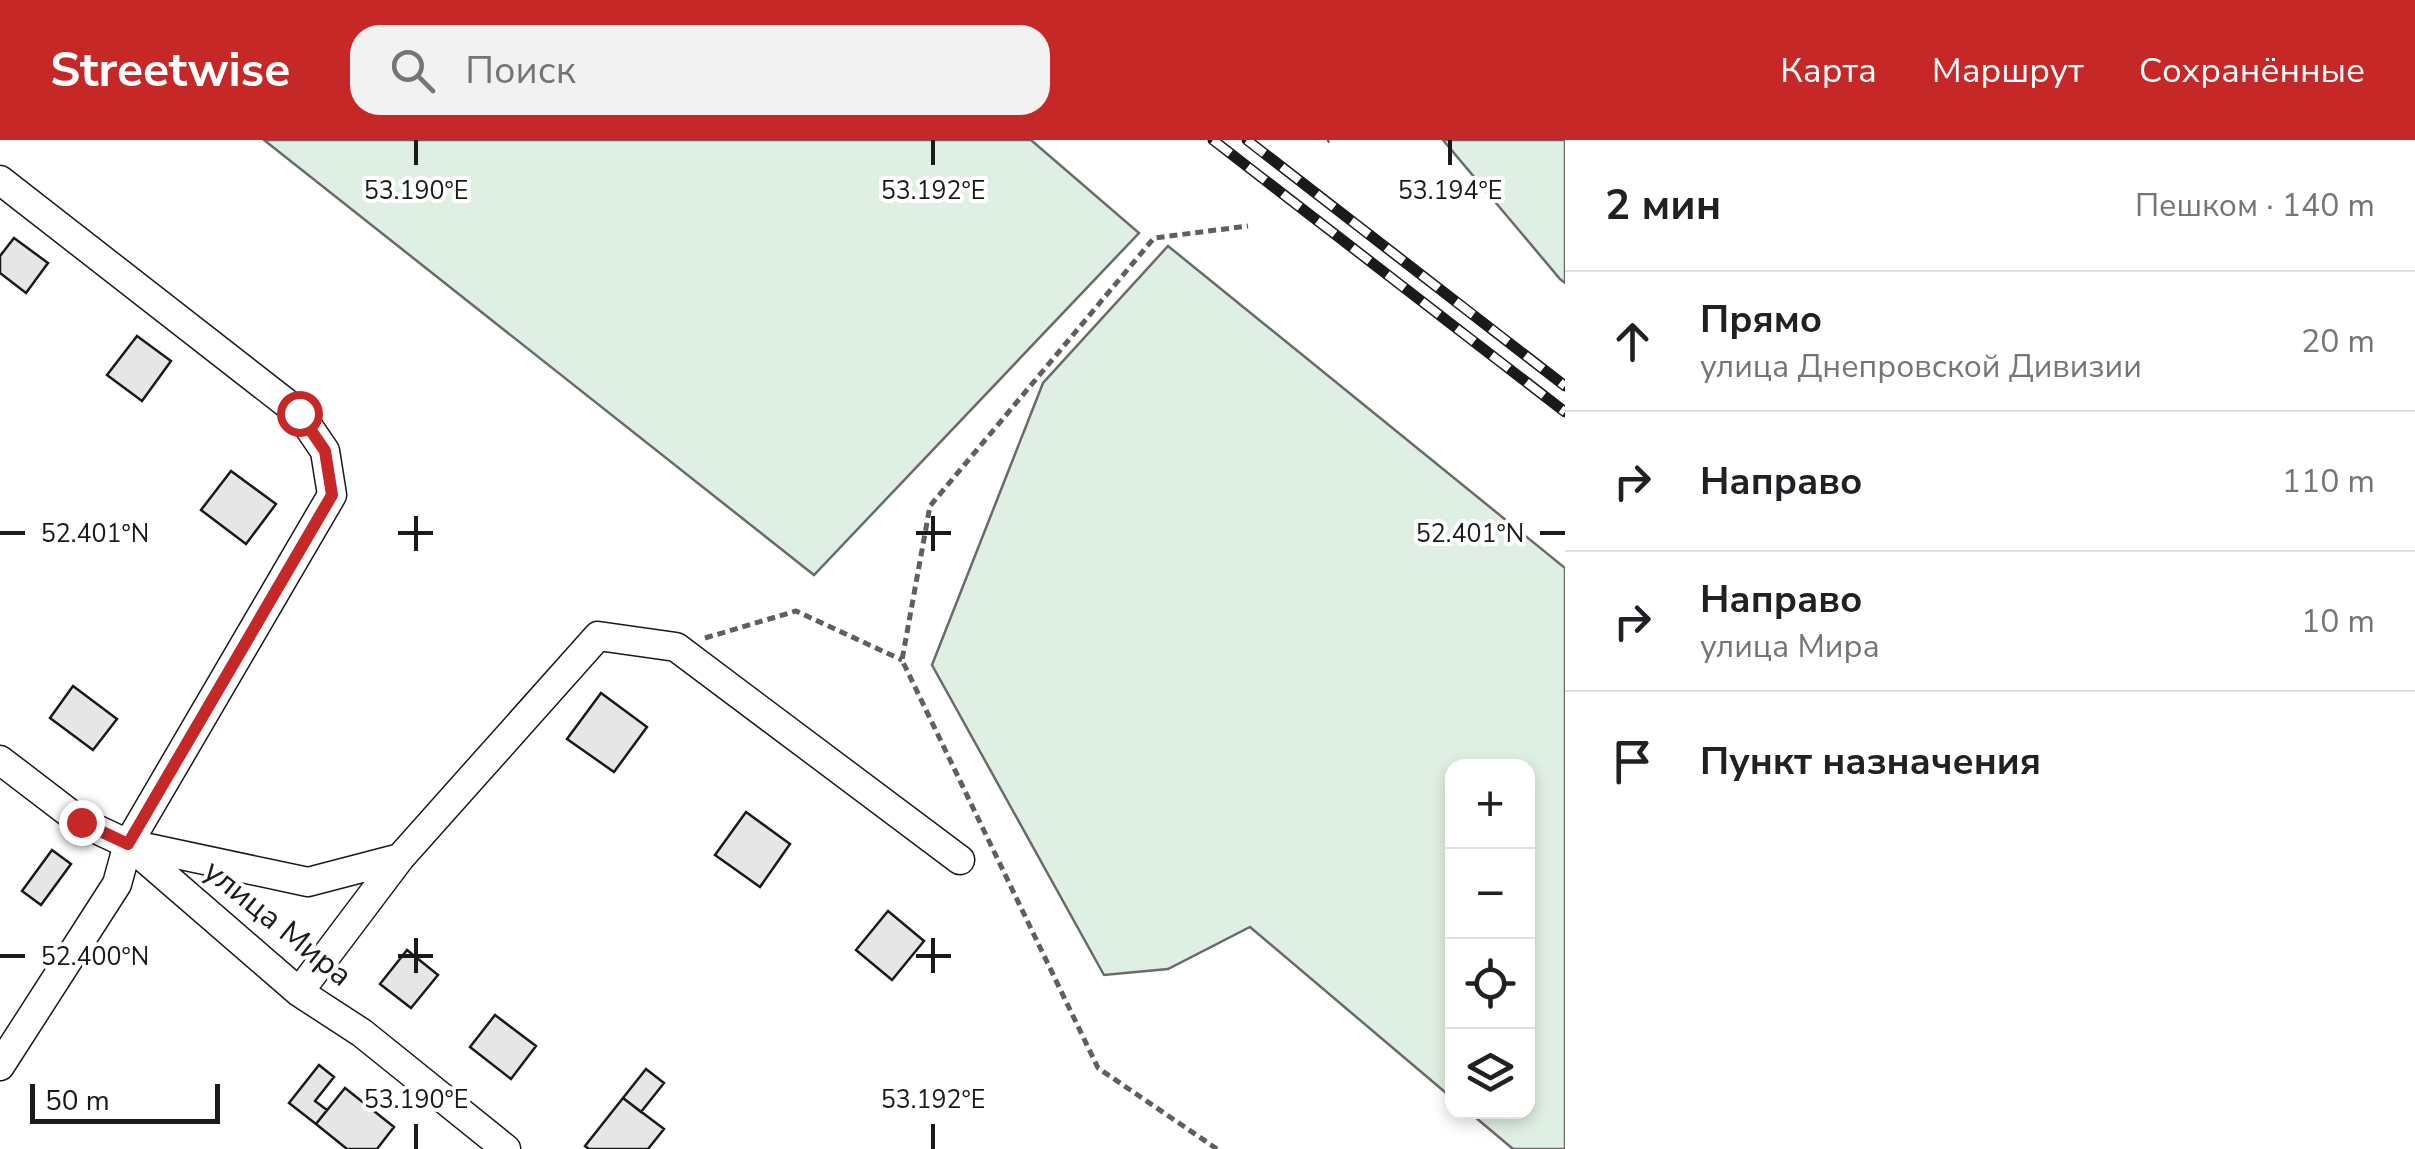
<!DOCTYPE html>
<html lang="ru">
<head>
<meta charset="utf-8">
<style>
  :root { --surface:#fff; --page:#f2f2f2; --text:#202124; --muted:#757577; --line:#e0e0e0; --accent:#c62828 }
  body { margin:0; font-family:"Nunito Sans",sans-serif; background:var(--page); color:var(--text) }
  .controls { position:absolute; right:30px; bottom:30px; display:grid; overflow:hidden; border-radius:20px; box-shadow:0 5px 15px #0003 }
  .controls button { width:90px; height:90px; display:grid; place-items:center; padding:0; border:0; border-bottom:2px solid var(--line); background:var(--surface); color:var(--text); font:50px sans-serif }
  .scale { position:absolute; left:30px; bottom:25px; width:190px; box-sizing:border-box; padding-left:10px; border:5px solid #1a1a1a; border-top:0; font-size:28px; line-height:35px; white-space:nowrap; color:#1a1a1a; -webkit-text-stroke:8px #fff; paint-order:stroke }
  .stop { position:absolute; width:30px; height:30px; margin:-22px; border:8px solid #c62828; border-radius:50%; background:#fff }
  .stop.end { background:#c62828; border-color:#fff; box-shadow:0 2px 10px #0008 }
  .list { margin:0; padding:0; list-style:none }
  h2 { display:flex; justify-content:space-between; align-items:center; height:130px; margin:0; padding:0 40px; font-size:42px }
  h2 small { font-size:32px; font-weight:400; color:var(--muted) }
  .list li { display:grid; grid-template-columns:65px 1fr auto; gap:30px; align-items:center; box-sizing:border-box; height:140px; padding:0 40px; border-top:2px solid var(--line) }
  .list b { display:block; font-size:38px; white-space:nowrap }
  .list p { margin:0; font-size:32px; white-space:nowrap; color:var(--muted) }
  .list em { font-size:32px; font-style:normal; color:var(--muted) }
  .icon { flex:none; width:55px; height:55px; fill:none; stroke:currentColor; stroke-width:2; stroke-linecap:round; stroke-linejoin:round }
  .map { position:relative; flex:none; width:1565px; height:1009px; overflow:hidden }
  header { display:flex; align-items:center; gap:60px; box-sizing:border-box; height:140px; padding:0 50px; background:var(--accent); color:#fff }
  header strong { font-size:48px }
  nav { display:flex; gap:55px; margin-inline-start:auto; font-size:35px }
  .search { width:700px; height:90px; background:var(--page); display:flex; align-items:center; gap:25px; box-sizing:border-box; padding:0 35px; border-radius:30px; color:var(--muted); font-size:38px }
  main { display:flex }
  aside { flex:1; background:var(--surface) }
  .map>svg:first-child { display:block }
</style>
</head>
<body>
<header>
<strong>Streetwise</strong>
<div class="search"><svg class="icon" aria-label="search" viewBox="0 0 24 24"><circle cx="10" cy="10" r="6"/><path d="M15 15l6 6"/></svg>Поиск</div>
<nav><a>Карта</a><a>Маршрут</a><a>Сохранённые</a></nav>
</header>
<main>
<div class="map">
<svg width="1565" height="1009" viewBox="0 0 1565 1009">
  <rect width="100%" height="100%" fill="#fff"/>
  <path fill="#e0efe3" stroke="#6a6a6a" stroke-width="2.5" d="M264,0H1031L1139,93L814,435Z
    M1443,0H1565V143L1560,139Z
    M1168,106L1565,428V1009H1513L1469,972H1528V626H1452V958L1250,787L1168,829L1104,835L932,525L1043,243Z"/>
  <path fill="#e6e6e6" stroke="#1a1a1a" stroke-width="2.5" d="M14,98L48,123L26,153L0,133V116Z
    M137,196L171,221L142,261L107,235Z
    M231,331L276,364L246,404L201,370Z
    M73,546L117,579L93,610L50,578Z
    M601,553L647,587L614,632L567,599Z
    M746,672L790,704L760,747L715,715Z
    M52,710L71,724L41,765L22,751Z
    M888,771L924,801L892,840L856,810Z
    M407,810L438,835L411,868L380,844Z
    M495,875L536,906L511,939L470,907Z
    M319,925L334,937L315,961L327,970L316,984L289,963Z
    M646,929L664,943L641,972L623,958Z
    M345,948L394,987L377,1009H347L316,984Z
    M623,958L664,989L648,1009H589L585,1006Z"/>
  <g fill="none" stroke-linecap="round" stroke-linejoin="round">
    <g stroke="#1a1a1a" stroke-width="31">
      <path id="minor" d="M0,40L299,273L325,311L332,355L128,704L117,744L0,926
        M0,620L81,682L128,704L299,852L362,893L506,1009
        M134,705L308,742L400,718
        M299,852L400,718L598,496L676,507L960,720"/>
    </g>
    <path stroke="#5f5f5f" stroke-width="5" stroke-dasharray="8 5" stroke-linecap="butt" d="M1327,1L1329,0
      M705,498L796,471L902,520
      M1217,1009L1098,928L902,520L930,366L1154,98L1248,86"/>
    <use href="#minor" stroke="#fff" stroke-width="28"/>
    <g stroke="#1a1a1a" stroke-width="11">
      <path id="rail" d="M1213,0L1565,272
        M1247,0L1565,246"/>
    </g>
    <use href="#rail" stroke="#fff" stroke-width="8" stroke-dasharray="22" stroke-linecap="butt"/>
  </g>
  <g fill="none" stroke-linecap="round" stroke-linejoin="round">
    <path stroke="#c62828" stroke-width="12" d="M81,682L128,704L332,355L325,311L299,273"/>
  </g>
  <path fill="none" stroke="#1a1a1a" stroke-width="4" d="M416,0V25M933,0V25M1450,0V25M416,376V411M933,376V411M0,393H25M398,393H433M916,393H951M1540,393H1565M416,798V833M933,798V833M0,816H25M398,816H433M916,816H951M416,984V1009M933,984V1009"/>
  <g text-anchor="middle" dominant-baseline="central" stroke-width="8" stroke-linejoin="round" paint-order="stroke">
    <g font-size="32" fill="#1a1a1a" stroke="#fff">
      <text transform="translate(278 783) rotate(39)">улица Мира</text>
    </g>
  </g>
  <g font-size="25" text-anchor="middle" fill="#1a1a1a" stroke="#fff" stroke-width="8" stroke-linejoin="round" paint-order="stroke">
    <text x="416" y="59">53.190°E</text>
    <text x="933" y="59">53.192°E</text>
    <text x="1450" y="59">53.194°E</text>
    <text x="95" y="402">52.401°N</text>
    <text x="1470" y="402">52.401°N</text>
    <text x="95" y="825">52.400°N</text>
    <text x="416" y="968">53.190°E</text>
    <text x="933" y="968">53.192°E</text>
  </g>
</svg>
<div class="controls">
<button>+</button>
<button>−</button>
<button><svg class="icon" aria-label="locate" viewBox="0 0 24 24"><circle cx="12" cy="12" r="6"/><path d="M12 2v4M12 18v4M2 12h4M18 12h4"/></svg></button>
<button><svg class="icon" aria-label="layers" viewBox="0 0 24 24"><path d="M12 4l9 5-9 5-9-5zM3 14l9 5 9-5"/></svg></button>
</div>
<div class="scale">50 m</div>
<div class="stop" style="left:299px;top:273px"></div>
<div class="stop end" style="left:81px;top:682px"></div>
</div>
<aside>
<h2>2 мин<small>Пешком · 140 m</small></h2>
<ul class="list">
<li><svg class="icon" aria-label="ahead" viewBox="0 0 24 24"><path d="M12 20V5M6 11l6-6 6 6"/></svg><div><b>Прямо</b><p>улица Днепровской Дивизии</p></div><em>20 m</em></li>
<li><svg class="icon" aria-label="right" viewBox="0 0 24 24"><path d="M7 20v-9h11M14 6l5 5-5 5"/></svg><div><b>Направо</b></div><em>110 m</em></li>
<li><svg class="icon" aria-label="right" viewBox="0 0 24 24"><path d="M7 20v-9h11M14 6l5 5-5 5"/></svg><div><b>Направо</b><p>улица Мира</p></div><em>10 m</em></li>
<li><svg class="icon" aria-label="arrive" viewBox="0 0 24 24"><path d="M6 21V4h12l-3 4 3 4H6"/></svg><div><b>Пункт назначения</b></div></li>
</ul>
</aside>
</main>
</body>
</html>
